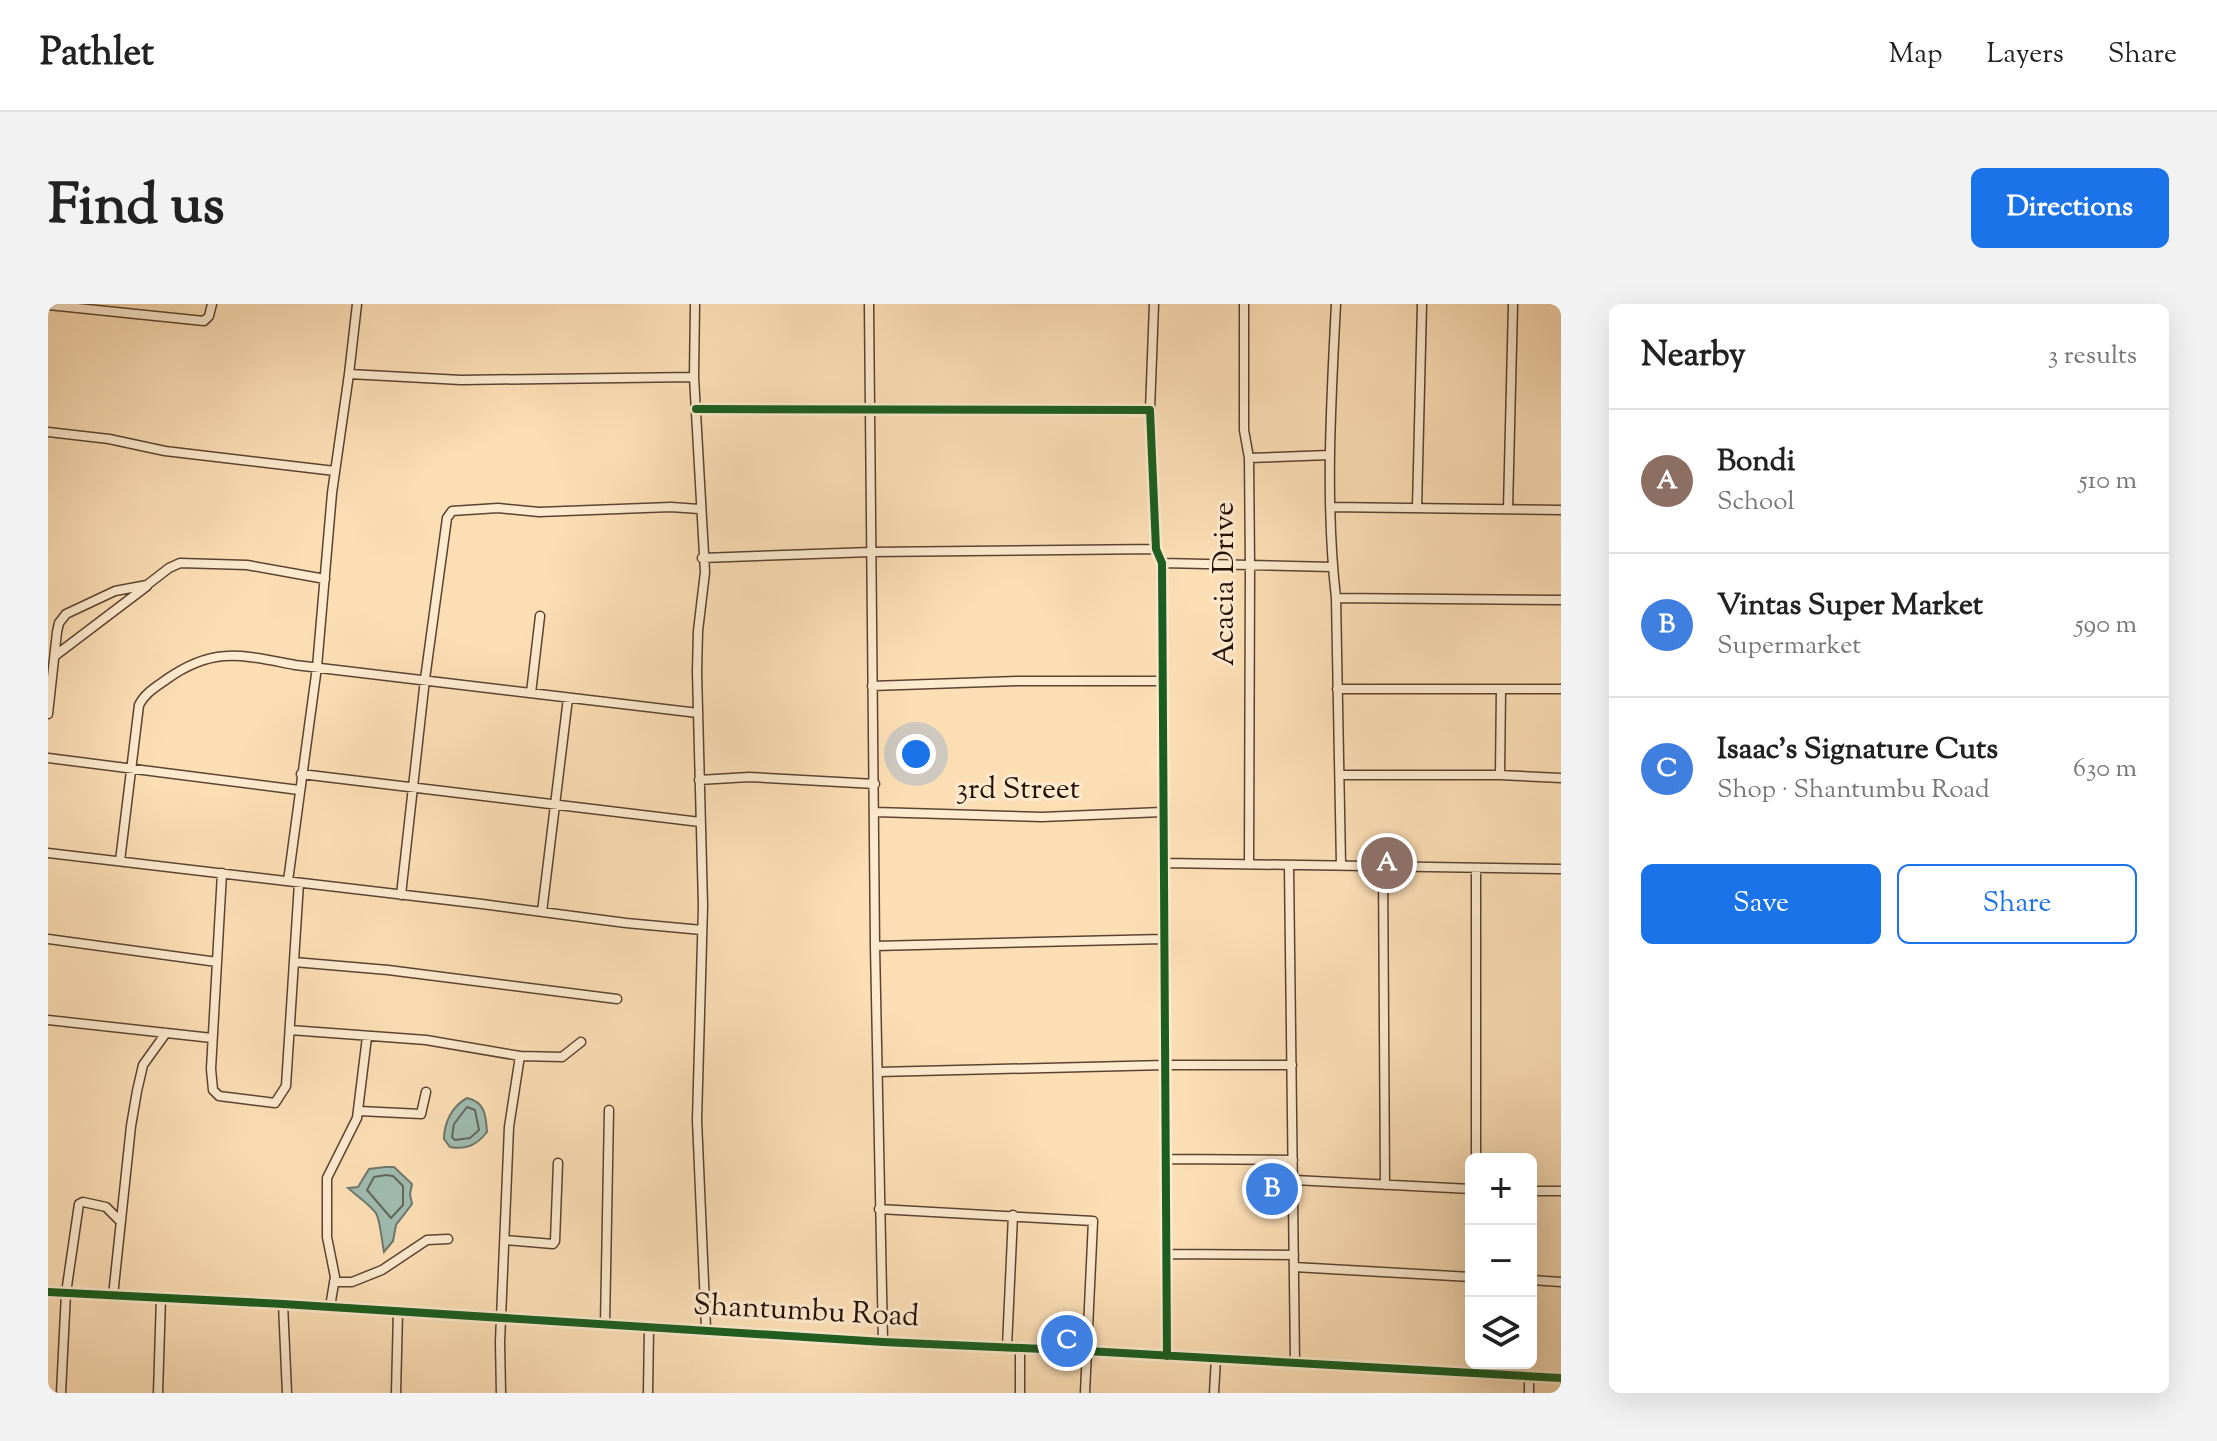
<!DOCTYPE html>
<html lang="en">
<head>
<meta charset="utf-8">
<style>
  :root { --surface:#fff; --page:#f2f2f2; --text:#222; --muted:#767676; --line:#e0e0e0; --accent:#1a73e8 }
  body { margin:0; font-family:"Sorts Mill Goudy",serif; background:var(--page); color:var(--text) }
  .controls { position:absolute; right:24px; bottom:24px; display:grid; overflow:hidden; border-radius:12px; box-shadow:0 8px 32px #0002 }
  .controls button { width:72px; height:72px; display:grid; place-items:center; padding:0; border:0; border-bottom:2px solid var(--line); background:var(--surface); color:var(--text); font:40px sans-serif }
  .you { position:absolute; left:868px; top:450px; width:28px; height:28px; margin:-20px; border:6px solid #fff; border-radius:50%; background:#1a73e8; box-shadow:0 0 0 12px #1a73e833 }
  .badge { display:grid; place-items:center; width:52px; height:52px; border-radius:50%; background:var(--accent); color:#fff; font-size:26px; font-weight:700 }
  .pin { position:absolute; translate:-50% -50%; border:4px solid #fff; box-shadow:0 2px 8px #0006 }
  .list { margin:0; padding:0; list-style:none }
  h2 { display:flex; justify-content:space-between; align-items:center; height:104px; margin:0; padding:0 32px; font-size:34px }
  h2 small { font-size:26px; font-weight:400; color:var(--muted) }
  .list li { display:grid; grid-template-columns:52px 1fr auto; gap:24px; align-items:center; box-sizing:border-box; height:144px; padding:0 32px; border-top:2px solid var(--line) }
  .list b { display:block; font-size:30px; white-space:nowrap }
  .list p { margin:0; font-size:26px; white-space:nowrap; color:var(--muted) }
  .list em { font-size:26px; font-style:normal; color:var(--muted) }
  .actions { display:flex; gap:16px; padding:24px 32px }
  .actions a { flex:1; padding:18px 0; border:2px solid var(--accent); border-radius:12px; text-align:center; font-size:28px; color:var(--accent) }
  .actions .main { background:var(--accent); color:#fff }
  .icon { flex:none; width:44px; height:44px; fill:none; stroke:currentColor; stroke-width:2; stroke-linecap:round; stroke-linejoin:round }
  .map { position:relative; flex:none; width:1513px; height:1089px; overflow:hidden; border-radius:12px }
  header { display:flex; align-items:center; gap:48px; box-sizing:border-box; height:112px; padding:0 40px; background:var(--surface); border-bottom:2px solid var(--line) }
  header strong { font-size:38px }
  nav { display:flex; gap:44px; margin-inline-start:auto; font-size:28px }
  .intro { display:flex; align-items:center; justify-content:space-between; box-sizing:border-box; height:192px; padding:0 48px }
  h1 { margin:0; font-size:56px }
  .button { padding:20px 36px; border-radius:12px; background:var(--accent); color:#fff; font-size:28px; font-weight:700 }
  main { display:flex; gap:48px; padding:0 48px }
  aside { flex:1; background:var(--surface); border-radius:12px; box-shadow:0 8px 32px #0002 }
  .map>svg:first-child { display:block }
</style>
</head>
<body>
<header>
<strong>Pathlet</strong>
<nav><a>Map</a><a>Layers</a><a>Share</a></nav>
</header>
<div class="intro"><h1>Find us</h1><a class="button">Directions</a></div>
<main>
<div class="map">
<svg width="1513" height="1089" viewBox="0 0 1513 1089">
  <rect width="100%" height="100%" fill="#fcdeb5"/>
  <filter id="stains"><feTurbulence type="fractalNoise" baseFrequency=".0025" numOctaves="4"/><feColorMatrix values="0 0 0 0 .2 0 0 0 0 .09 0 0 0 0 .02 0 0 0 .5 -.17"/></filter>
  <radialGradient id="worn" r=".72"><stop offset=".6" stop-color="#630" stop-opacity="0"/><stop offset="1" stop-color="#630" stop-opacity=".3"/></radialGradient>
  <path fill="#9fbcb1" stroke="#6f776c" stroke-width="2" d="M419,794C437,798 438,811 439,828C429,841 418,846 402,843L396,835C396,819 404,802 419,794Z
    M337,863H346L364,880L362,890L364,900L348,921L345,937L336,948C328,901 335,914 300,884L310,883L321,865Z"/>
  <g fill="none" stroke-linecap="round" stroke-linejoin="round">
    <path stroke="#63665b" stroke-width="2" d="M419,803L427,806L431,826L422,834L407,836L404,833L406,820Z
      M338,871L345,872L355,882V901L343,914L319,886L326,873Z"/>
    <g stroke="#5c4331" stroke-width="11">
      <path id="minor" d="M647,0L646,73L657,268L650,327L649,368L655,602L649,816L658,1025
        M821,0L827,642L835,1038
        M1196,0V126L1201,154L1202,262L1201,560
        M1288,0C1283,98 1277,197 1288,294L1293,561
        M0,1L156,17L161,12L164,0
        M301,70L309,0
        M648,105L1102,106L1108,245L1114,259L1119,1052
        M1102,106L1106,0
        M0,128L61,135L117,147L287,167
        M1201,154L1281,151
        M1282,203L1513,206
        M1369,204L1374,0
        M1460,205L1465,0
        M654,254L823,248L1108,245
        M1114,259L1284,263
        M1288,294L1513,296
        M8,351L99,282
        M824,382L969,377H1113
        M1289,385H1513
        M483,389L492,312
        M0,410L9,328L11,319L18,310L67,287L99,281L121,264L132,259L199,261L277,275
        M0,454L251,486
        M253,470L652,518
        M1292,471H1452L1513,474
        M1452,471L1453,385
        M651,476L701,473L827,480
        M827,508L994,513L1114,508
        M0,549L434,600L578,619L654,626
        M72,557L91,401C97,389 108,383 119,375C166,342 194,351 247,361L650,409
        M1116,559L1513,565
        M1335,561L1337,881
        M1241,562L1247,1059
        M174,569L163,765L165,786L171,792L227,799L238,782L251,579
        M240,577L269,363L284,189L301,70L413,76L646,73
        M353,591L377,375L399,214L404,207L450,204L491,208L623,203L651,205
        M494,608L520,394
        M0,635L169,658
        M827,642L1115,635
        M246,658L340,666L569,695
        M0,716L164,734
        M242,726L378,736L472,752
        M830,768L1117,761H1244
        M311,807L373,810L378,788
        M1120,855L1245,856
        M1428,855V564
        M1246,876L1423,885
        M1483,887H1513
        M831,905L1045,917L1037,1089
        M458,936L505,940L507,937L510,859
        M1120,950L1246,951
        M1246,963L1423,973
        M1483,976L1513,978
        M286,978H304L334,966L379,936L400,935
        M0,988L235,1000L835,1038L1039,1047L1513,1074
        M65,992L83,822L89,787L95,761L118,729
        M235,1000L239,1089
        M282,1003L287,973L279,933V874L309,814L319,733
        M557,1021L561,806
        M959,1043L965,911
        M13,1089L18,989L31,900L35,898L58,903L72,917
        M110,1089L113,993
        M348,1089L350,1008
        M453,1089L452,1038L461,823L472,752L514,753L533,738
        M600,1089L601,1023
        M972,1089V1044
        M1166,1089L1168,1054
        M1481,1089V1073"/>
    </g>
    <use href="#minor" stroke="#fdeacf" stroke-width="8"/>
    <g stroke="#fdeacf" stroke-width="13">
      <path id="cycleway" d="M648,105L1102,106L1108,245L1114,259L1119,1052
        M0,988L235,1000L835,1038L1039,1047L1513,1074"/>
    </g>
    <use href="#cycleway" stroke="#1b5e20" stroke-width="8"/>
  </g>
  <g text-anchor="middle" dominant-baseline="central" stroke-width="6" stroke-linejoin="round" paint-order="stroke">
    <g font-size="30" fill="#270f05" stroke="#fdeacf">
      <text transform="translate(1177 280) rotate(-90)">Acacia Drive</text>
      <text x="970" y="486">3rd Street</text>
      <text transform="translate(758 1008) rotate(3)">Shantumbu Road</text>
    </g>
  </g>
  <rect width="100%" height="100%" filter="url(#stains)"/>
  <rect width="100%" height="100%" fill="url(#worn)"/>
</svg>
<div class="controls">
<button>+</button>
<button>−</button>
<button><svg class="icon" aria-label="layers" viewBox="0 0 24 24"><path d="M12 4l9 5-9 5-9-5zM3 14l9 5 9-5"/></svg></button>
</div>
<div class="you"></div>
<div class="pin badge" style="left:1339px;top:559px;background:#8d6e63">A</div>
<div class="pin badge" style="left:1224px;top:885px;background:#3f7fe0">B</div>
<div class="pin badge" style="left:1019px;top:1037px;background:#3f7fe0">C</div>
</div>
<aside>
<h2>Nearby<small>3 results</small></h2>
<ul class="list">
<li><span class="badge" style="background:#8d6e63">A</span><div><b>Bondi</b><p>School</p></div><em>510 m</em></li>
<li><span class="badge" style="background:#3f7fe0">B</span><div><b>Vintas Super Market</b><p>Supermarket</p></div><em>590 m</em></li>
<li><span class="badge" style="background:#3f7fe0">C</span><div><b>Isaac's Signature Cuts</b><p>Shop · Shantumbu Road</p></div><em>630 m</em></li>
</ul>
<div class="actions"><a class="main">Save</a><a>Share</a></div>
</aside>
</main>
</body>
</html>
